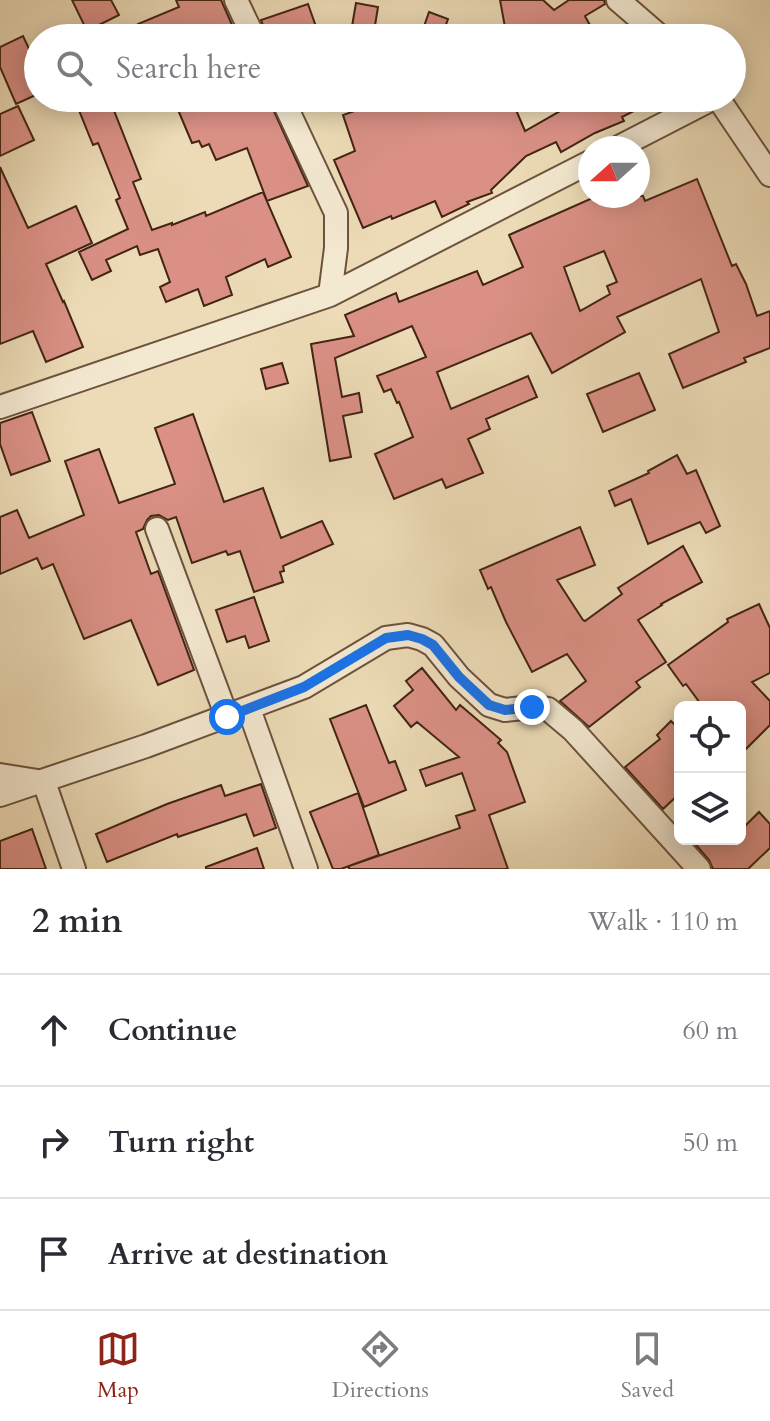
<!DOCTYPE html>
<html lang="en">
<head>
<meta charset="utf-8">
<style>
  :root { --surface:#fff; --page:#f2f2f3; --text:#2b2b33; --muted:#7c7c81; --line:#e1e1e2; --accent:#8f2418 }
  body { margin:0; font-family:Cardo,serif; background:var(--page); color:var(--text) }
  .controls { position:absolute; right:24px; bottom:24px; display:grid; overflow:hidden; border-radius:12px; box-shadow:0 4px 20px #0003 }
  .controls button { width:72px; height:72px; display:grid; place-items:center; padding:0; border:0; border-bottom:2px solid var(--line); background:var(--surface); color:var(--text); font:40px sans-serif }
  .compass { position:absolute; left:578px; top:136px; width:72px; height:72px; border-radius:50%; background:var(--surface); box-shadow:0 4px 20px #0003; rotate:249deg }
  .stop { position:absolute; width:24px; height:24px; margin:-18px; border:6px solid #1a73e8; border-radius:50%; background:#fff }
  .stop.end { background:#1a73e8; border-color:#fff; box-shadow:0 2px 8px #0008 }
  .list { margin:0; padding:0; list-style:none }
  h2 { display:flex; justify-content:space-between; align-items:center; height:104px; margin:0; padding:0 32px; font-size:34px }
  h2 small { font-size:26px; font-weight:400; color:var(--muted) }
  .list li { display:grid; grid-template-columns:52px 1fr auto; gap:24px; align-items:center; box-sizing:border-box; height:112px; padding:0 32px; border-top:2px solid var(--line) }
  .list b { display:block; font-size:30px; white-space:nowrap }
  .list em { font-size:26px; font-style:normal; color:var(--muted) }
  .icon { flex:none; width:44px; height:44px; fill:none; stroke:currentColor; stroke-width:2; stroke-linecap:round; stroke-linejoin:round }
  .map { position:relative; flex:none; width:770px; height:869px; overflow:hidden }
  .search { position:absolute; background:var(--surface); box-shadow:0 4px 20px #0003; left:24px; right:24px; top:24px; height:88px; display:flex; align-items:center; gap:20px; box-sizing:border-box; padding:0 28px; border-radius:44px; color:var(--muted); font-size:30px }
  .sheet { height:440px; background:var(--surface) }
  nav { display:flex; justify-content:space-around; align-items:center; box-sizing:border-box; height:112px; border-top:2px solid var(--line); background:var(--surface); font-size:22px; color:var(--muted) }
  nav a { display:grid; justify-items:center; gap:4px }
  nav .on { color:var(--accent) }
  .map>svg:first-child { display:block }
</style>
</head>
<body>
<div class="map">
<svg width="770" height="869" viewBox="0 0 770 869">
  <rect width="100%" height="100%" fill="#ecdbb6"/>
  <filter id="stains"><feTurbulence type="fractalNoise" baseFrequency=".0025" numOctaves="4"/><feColorMatrix values="0 0 0 0 .2 0 0 0 0 .09 0 0 0 0 .02 0 0 0 .5 -.17"/></filter>
  <radialGradient id="worn" r=".72"><stop offset=".6" stop-color="#630" stop-opacity="0"/><stop offset="1" stop-color="#630" stop-opacity=".3"/></radialGradient>
  <path fill="#da9085" stroke="#432415" stroke-width="2" fill-rule="evenodd" d="M72,0H111L119,15L87,31Z
    M176,0H221L238,38H143L138,24L179,7Z
    M500,0H543L554,10L569,0H604L605,4L585,16L592,29L577,38H507Z
    M356,3L378,7L373,38H350Z
    M308,4L320,38H268L261,20Z
    M429,12L448,19L441,38H420Z
    M23,36L38,68V94L16,104L0,67V47Z
    M74,98H109L141,179L133,182L152,230L172,223V225L205,212L206,216L263,192L291,257L268,267L265,259L226,277L232,295L204,306L198,289L166,302L160,287L170,282L158,249L140,255L137,246L106,260L111,271L92,280L79,252L128,229L116,200L120,198L98,143L93,145Z
    M173,98H268L308,186L267,201L247,148L216,160L209,144L202,147L199,141L192,143Z
    M415,98H511L525,131L560,111L553,98H659L622,117L624,121L595,133L561,152L556,142L526,156L491,190L492,193L467,202L469,204L442,217L435,201L392,219L391,216L363,228L334,160L355,151L343,115L380,102L382,109Z
    M18,106L34,140L0,156V114Z
    M0,167L28,228L76,206L92,243L46,264L63,302L64,301L83,347L46,362L33,331L0,344Z
    M697,179L732,266L736,264L746,284L757,316L770,311V348L744,358L746,362L683,388L669,354L719,332L701,279L617,317L625,332L552,373L531,333L437,372L451,409L528,376L537,397L486,419L490,429L468,439L483,473L446,488L442,479L394,499L375,454L413,437L399,402L397,403L391,389L384,392L377,376L426,357L412,326L335,358L342,397L359,393L362,412L343,416L351,457L330,461L311,344L354,336L345,315L396,293L399,302L477,271L483,285L523,267L509,235L597,196H643L645,201ZM604,251L617,282L607,286L610,294L580,311L564,267Z
    M282,363L288,383L266,389L261,369Z
    M639,373L655,410L603,432L587,394Z
    M32,412L50,461L11,475L0,444V423Z
    M193,414L224,502L263,488L281,538L322,521L333,544L283,566L284,571L280,572L283,582L254,592L240,551L228,555L226,551L192,563L176,517L168,520L159,515L151,516L147,520L143,529L136,532L151,574L158,571L194,670L158,685L131,620L84,639L53,564L42,569L37,558L0,574V517L17,510L29,538L84,515L65,461L99,449L119,503L175,484L155,428Z
    M677,455L687,474L696,470L720,526L706,533L700,522L648,544L631,499L615,506L609,491L649,473L648,471Z
    M580,527L595,565L557,580L583,620L585,621L622,594L618,588L683,546L702,582L661,604L662,605L638,620L666,662L636,682L640,687L589,727L560,701L586,681L567,654L532,672L506,622L491,587L488,589L480,570Z
    M254,597L269,641L249,648L245,636L227,642L216,610Z
    M759,604L770,628V673L752,682L770,701V725L740,755V707H703L686,684L683,686L668,665L728,622L727,619Z
    M422,668L456,710L460,705L501,740L498,743L507,752L525,802L489,815L508,869H349V866L460,828L456,816L475,810L462,773L426,786L420,770L459,757L417,722L411,727L394,706L413,690L406,681Z
    M366,705L389,763L395,761L406,790L364,807L330,719Z
    M671,721L676,726L680,723V793L663,809L625,767L660,739L657,735Z
    M261,784L276,828L254,836L246,814L178,837L177,834L107,862L96,834L167,804L221,785L225,796Z
    M358,793L379,855L341,869H333L310,812Z
    M759,812L770,824V848L748,869H713L709,860L691,839H740V831Z
    M32,829L46,869H0V841Z
    M257,848L264,869H206V867Z"/>
  <g fill="none" stroke-linecap="round" stroke-linejoin="round">
    <g stroke="#6d523d" stroke-width="26">
      <path id="street" d="M236,0L254,38
        M618,0L662,38
        M282,98L336,213V248L330,295
        M718,98L770,175
        M617,148L714,98
        M0,407L330,295L590,162
        M157,529L227,717
        M249,709L306,869
        M0,775L44,782L74,869
        M0,795L146,746L304,687L386,638L408,635L422,639L433,645L459,677L489,705L505,710L532,707L548,709L573,730L699,869"/>
    </g>
    <use href="#street" stroke="#f3e8d0" stroke-width="22"/>
  </g>
  <g fill="none" stroke-linecap="round" stroke-linejoin="round">
    <path stroke="#1a73e8" stroke-width="10" d="M227,717L304,687L386,638L408,635L422,639L433,645L459,677L489,705L505,710L532,707"/>
  </g>
  <rect width="100%" height="100%" filter="url(#stains)"/>
  <rect width="100%" height="100%" fill="url(#worn)"/>
</svg>
<div class="controls">
<button><svg class="icon" aria-label="locate" viewBox="0 0 24 24"><circle cx="12" cy="12" r="6"/><path d="M12 2v4M12 18v4M2 12h4M18 12h4"/></svg></button>
<button><svg class="icon" aria-label="layers" viewBox="0 0 24 24"><path d="M12 4l9 5-9 5-9-5zM3 14l9 5 9-5"/></svg></button>
</div>
<svg class="compass" viewBox="-18 -18 36 36"><path d="M0-13l5 13h-10z" fill="#e53935"/><path d="M0 13l5-13h-10z" fill="#7c7c81"/></svg>
<div class="stop" style="left:227px;top:717px"></div>
<div class="stop end" style="left:532px;top:707px"></div>
<div class="search"><svg class="icon" aria-label="search" viewBox="0 0 24 24"><circle cx="10" cy="10" r="6"/><path d="M15 15l6 6"/></svg>Search here</div>
</div>
<section class="sheet">
<h2>2 min<small>Walk · 110 m</small></h2>
<ul class="list">
<li><svg class="icon" aria-label="ahead" viewBox="0 0 24 24"><path d="M12 20V5M6 11l6-6 6 6"/></svg><div><b>Continue</b></div><em>60 m</em></li>
<li><svg class="icon" aria-label="right" viewBox="0 0 24 24"><path d="M7 20v-9h11M14 6l5 5-5 5"/></svg><div><b>Turn right</b></div><em>50 m</em></li>
<li><svg class="icon" aria-label="arrive" viewBox="0 0 24 24"><path d="M6 21V4h12l-3 4 3 4H6"/></svg><div><b>Arrive at destination</b></div></li>
</ul>
</section>
<nav>
<a class="on"><svg class="icon" aria-label="map" viewBox="0 0 24 24"><path d="M3 6l6-2 6 2 6-2v14l-6 2-6-2-6 2zM9 4v14M15 6v14"/></svg>Map</a>
<a><svg class="icon" aria-label="directions" viewBox="0 0 24 24"><path d="M12 3l9 9-9 9-9-9zM9 14v-3h6M13 9l2 2-2 2"/></svg>Directions</a>
<a><svg class="icon" aria-label="saved" viewBox="0 0 24 24"><path d="M7 4h10v16l-5-4-5 4z"/></svg>Saved</a>
</nav>
</body>
</html>
